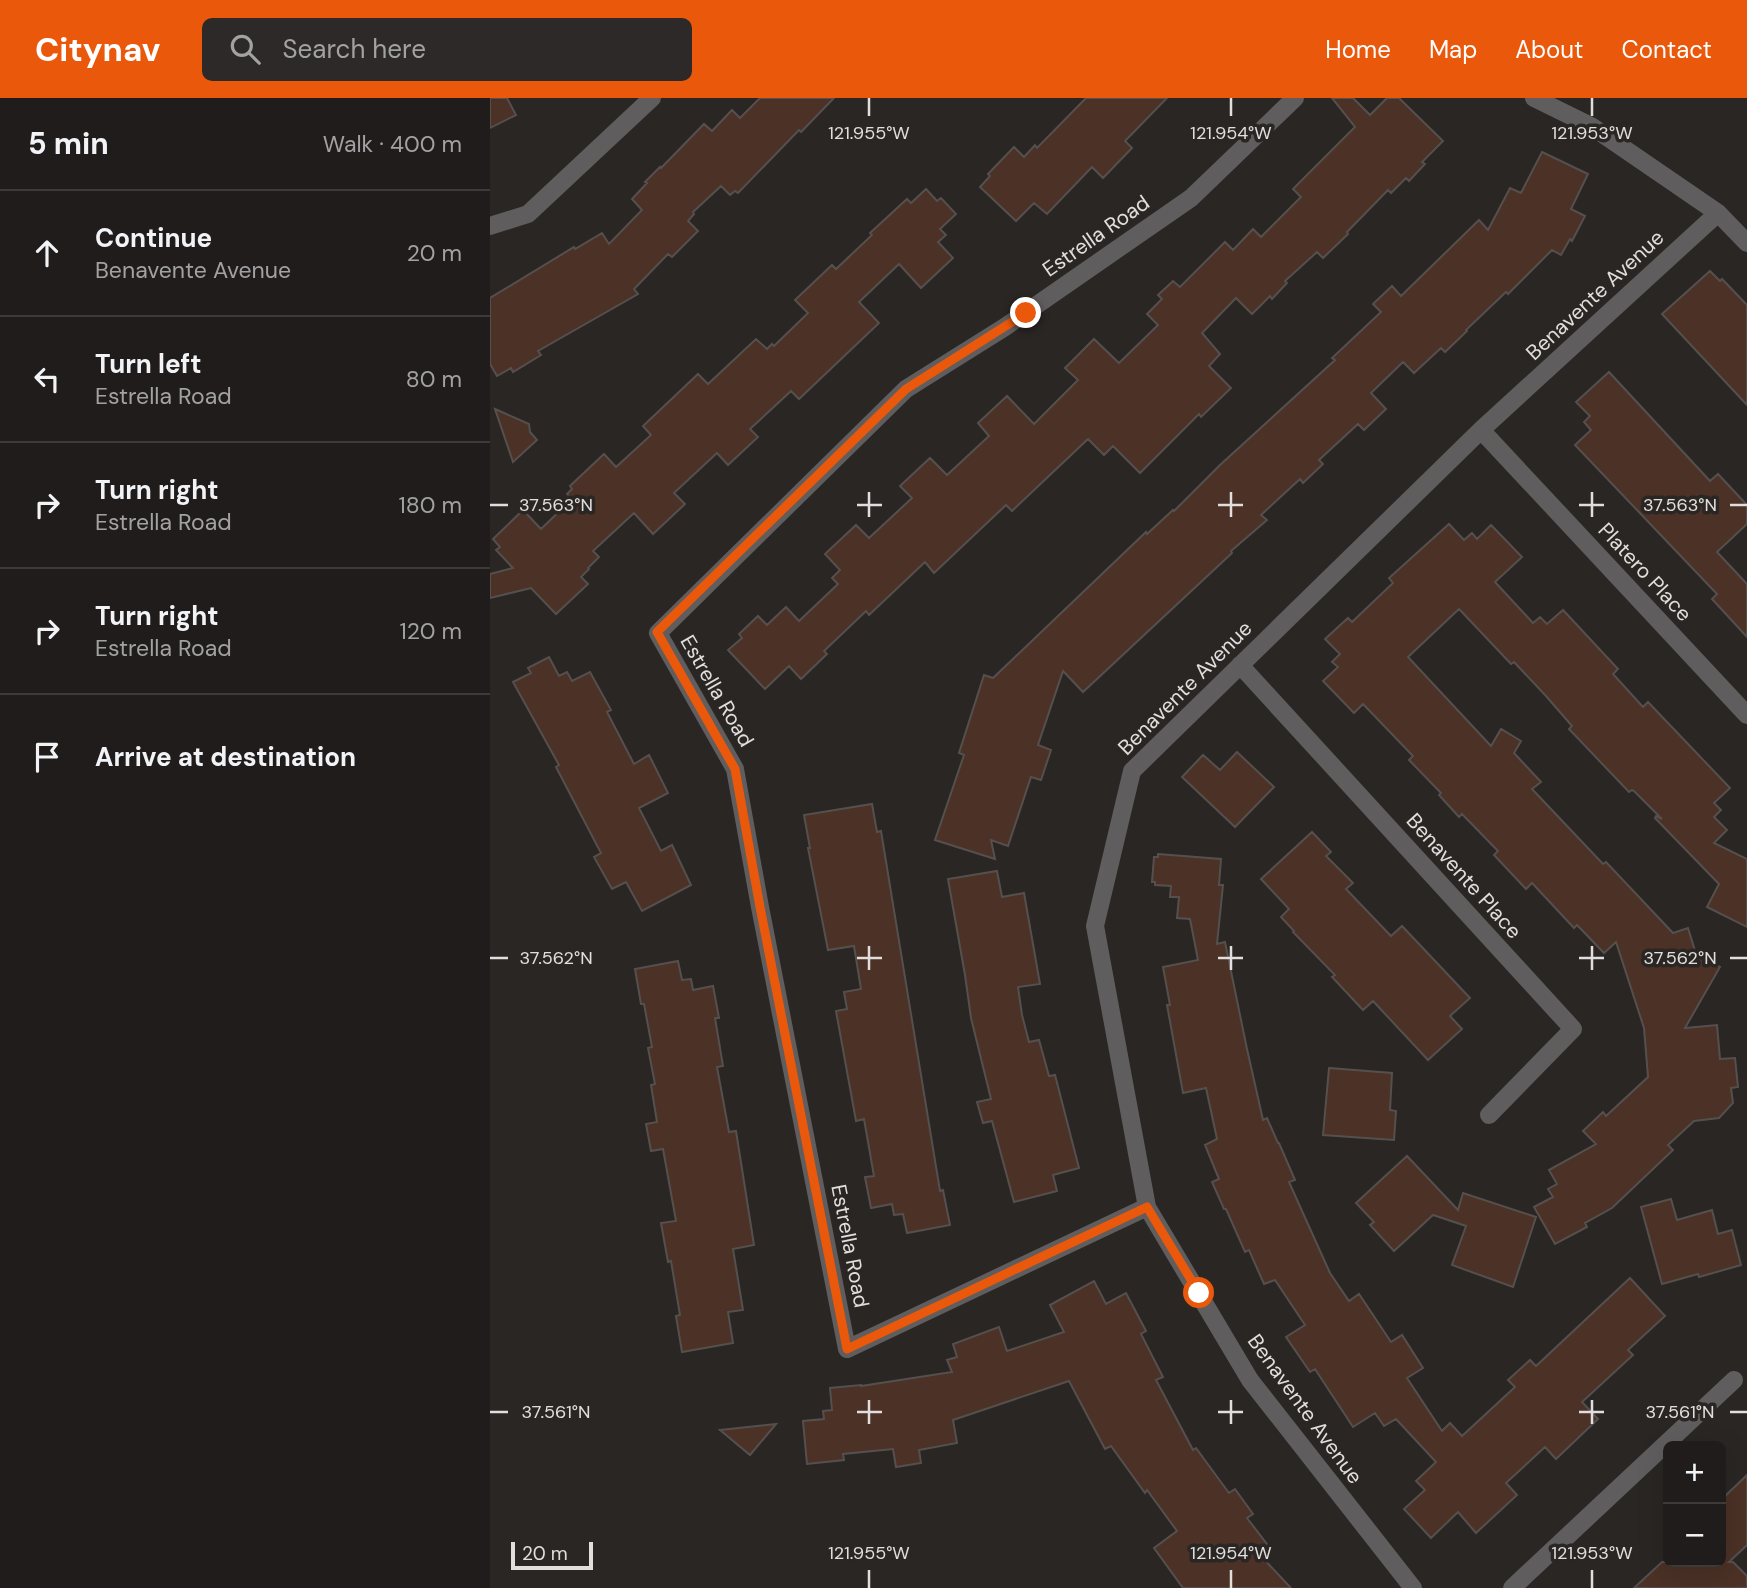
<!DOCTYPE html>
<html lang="en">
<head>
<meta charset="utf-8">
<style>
  :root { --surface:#201c1b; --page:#2d2928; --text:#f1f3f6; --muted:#a2a1a3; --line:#3d3a3a; --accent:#ea580c }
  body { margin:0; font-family:"DM Sans",sans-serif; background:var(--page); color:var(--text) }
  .controls { position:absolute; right:21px; bottom:21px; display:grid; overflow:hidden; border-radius:10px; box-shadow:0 7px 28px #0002 }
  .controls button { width:63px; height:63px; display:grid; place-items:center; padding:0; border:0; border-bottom:2px solid var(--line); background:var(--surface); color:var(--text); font:35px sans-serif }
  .scale { position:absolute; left:21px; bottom:18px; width:82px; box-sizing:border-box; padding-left:7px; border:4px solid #e1dedd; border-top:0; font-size:19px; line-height:24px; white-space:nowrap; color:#e1dedd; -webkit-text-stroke:5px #2a2624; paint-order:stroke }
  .stop { position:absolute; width:21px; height:21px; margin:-16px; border:5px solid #ea580c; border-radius:50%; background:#fff }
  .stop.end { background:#ea580c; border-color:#fff; box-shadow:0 2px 7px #0008 }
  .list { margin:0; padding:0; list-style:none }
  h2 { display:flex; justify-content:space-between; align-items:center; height:91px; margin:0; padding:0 28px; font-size:30px }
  h2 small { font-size:23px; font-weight:400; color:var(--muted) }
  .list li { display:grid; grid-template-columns:46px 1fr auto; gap:21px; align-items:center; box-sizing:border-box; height:126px; padding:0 28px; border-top:2px solid var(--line) }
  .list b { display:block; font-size:26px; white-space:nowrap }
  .list p { margin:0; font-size:23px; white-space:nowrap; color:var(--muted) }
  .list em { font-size:23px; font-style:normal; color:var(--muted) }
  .icon { flex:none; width:38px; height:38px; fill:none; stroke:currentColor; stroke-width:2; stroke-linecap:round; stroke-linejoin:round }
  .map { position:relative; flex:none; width:1257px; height:1490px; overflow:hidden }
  header { display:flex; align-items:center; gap:42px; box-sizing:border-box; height:98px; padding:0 35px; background:var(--accent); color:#fff }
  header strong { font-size:33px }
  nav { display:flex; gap:38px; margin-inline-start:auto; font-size:24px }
  .search { width:490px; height:63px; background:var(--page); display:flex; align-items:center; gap:18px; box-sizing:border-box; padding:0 24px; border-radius:10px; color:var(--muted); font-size:26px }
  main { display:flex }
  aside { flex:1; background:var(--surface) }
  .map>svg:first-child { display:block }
</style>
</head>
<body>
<header>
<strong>Citynav</strong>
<div class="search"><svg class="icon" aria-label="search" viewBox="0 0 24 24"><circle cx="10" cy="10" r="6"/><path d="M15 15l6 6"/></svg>Search here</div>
<nav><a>Home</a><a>Map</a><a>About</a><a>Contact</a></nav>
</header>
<main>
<aside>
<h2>5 min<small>Walk · 400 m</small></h2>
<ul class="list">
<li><svg class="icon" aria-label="ahead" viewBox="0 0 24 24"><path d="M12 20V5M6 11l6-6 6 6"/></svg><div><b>Continue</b><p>Benavente Avenue</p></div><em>20 m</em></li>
<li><svg class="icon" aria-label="left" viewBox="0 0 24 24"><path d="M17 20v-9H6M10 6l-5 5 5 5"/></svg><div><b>Turn left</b><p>Estrella Road</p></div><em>80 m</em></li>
<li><svg class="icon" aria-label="right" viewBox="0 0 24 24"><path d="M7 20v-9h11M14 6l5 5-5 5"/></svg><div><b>Turn right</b><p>Estrella Road</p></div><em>180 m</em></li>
<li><svg class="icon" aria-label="right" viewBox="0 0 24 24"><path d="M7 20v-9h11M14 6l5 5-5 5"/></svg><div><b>Turn right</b><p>Estrella Road</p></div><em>120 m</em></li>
<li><svg class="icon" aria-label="arrive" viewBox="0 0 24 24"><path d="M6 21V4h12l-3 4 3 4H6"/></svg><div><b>Arrive at destination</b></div></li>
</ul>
</aside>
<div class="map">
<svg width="1257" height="1490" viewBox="0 0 1257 1490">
  <rect width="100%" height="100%" fill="#2a2624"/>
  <path fill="#4b3126" stroke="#55504e" stroke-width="2" d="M0,0H17L26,17L0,30Z
    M270,0H344L311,34L309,32L248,95L245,93L240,97L231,88L203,114L204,116L198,123L208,133L182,159L178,156L144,191L148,196L48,253L51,257L23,274L21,270L7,278L0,266V200L84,149L85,151L112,135L119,146L152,112L142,101L157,85L155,84L170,69L171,70L214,26L222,33L242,12L250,20Z
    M596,0H677L635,43L642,50L613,80L602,69L557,116L544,105L526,123L490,89L500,78L498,76L524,49L534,59L545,47L547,50Z
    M842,0H863L880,17L897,0H909L953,43L932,64L935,66L919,83L916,80L901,95L898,92L857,134L858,136L833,160L827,154L795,183L797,185L782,201L780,198L762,216L746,200L712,235L730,256L719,268L741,290L711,319L709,316L650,375L623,348L614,357L598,341L522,413L516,407L444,475L435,464L379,517L376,513L334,553L337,556L311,581L299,568L275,591L238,552L252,540L249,536L268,518L277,527L296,509L309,523L348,486L342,480L350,472L335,456L366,427L379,440L422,400L410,388L440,360L457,377L499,338L488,325L517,298L544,326L588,282L575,270L604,241L629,265L668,227L657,216L672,201L668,197L683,183L690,189L735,144L743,152L763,131L771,139L811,99L803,91L865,29Z
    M1052,54L1098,76L1081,111L1095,118L1082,143L1080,141L1071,157L1062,152L1018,196L1016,194L976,232L977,233L955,254L951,250L924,275L913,264L881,295L896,311L874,332L868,326L829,362L833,366L813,385L810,381L771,417L777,422L741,453L742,455L593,594L573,573L548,647L561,652L551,682L541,679L518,748L501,742L505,761L445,742L474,657L469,655L494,577L503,580L656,434L657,436L683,412L684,413L730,367L845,262L842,260L891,214L883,206L902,188L911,198L989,122L998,132L1020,90L1031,95Z
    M436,91L447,103L451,100L466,116L450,131L456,137L448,144L463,160L431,190L409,166L369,204L389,225L309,301L301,293L260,331L268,339L238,367L227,355L184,395L195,406L163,436L144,415L103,453L109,459L98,470L99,471L91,479L98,486L66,516L41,490L0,500V476L23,470L6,452L10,449L3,441L33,412L51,431L82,401L77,396L82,391L80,388L114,356L126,369L161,337L153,328L208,276L218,286L266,241L277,251L282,246L284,248L318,215L305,202L342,167L346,171L382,137L380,135L417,101L421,105Z
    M1220,173L1230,183L1232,181L1257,207V307L1172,216Z
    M1119,274L1220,383L1228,376L1257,407V426L1227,454L1257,486V539L1222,501L1227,496L1085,347L1101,332L1094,324L1100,318L1086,304Z
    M5,311L39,326L40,334L47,342L23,364Z
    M959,426L974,442L982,435L987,441L1001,427L1032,459L1005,484L1043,525L1050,519L1057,526L1073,512L1128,571L1123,576L1153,609L1158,604L1240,690L1224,705L1231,712L1224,719L1237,732L1224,745L1257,761V829L1217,809L1229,786L1165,720L1166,718L1172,721L1144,693L1142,692L1139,694L1079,631L1082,628L1056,598L1024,564L1021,566L969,511L918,559L1001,648L1011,631L1031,643L1024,655L1051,684L1042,691L1113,766L1116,764L1183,835L1198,830L1206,856L1230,869L1195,930L1227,927L1230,961L1245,960L1248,989L1241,990L1243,1005L1229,1020L1204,1023L1178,1047L1183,1052L1122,1110L1095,1125L1097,1129L1065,1146L1044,1109L1063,1099L1058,1091L1067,1086L1059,1072L1106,1046L1093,1033L1113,1014L1116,1018L1158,979L1154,930L1126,844L1114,855L1087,827L1084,830L1042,785L1036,791L1004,757L1008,753L972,716L969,719L949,697L951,695L919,662L923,658L873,606L864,615L833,583L848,569L842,564L850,556L835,541L858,520L862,524L903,485L899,480Z
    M59,559L69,578L77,574L82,583L100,574L121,612L117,614L144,666L159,657L178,695L149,710L171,753L182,747L201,787L152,813L136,784L122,791L104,759L111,755L66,669L69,667L23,584L41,575L38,570Z
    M747,654L784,689L745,729L692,679L713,657L730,672Z
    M382,706L387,734L391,733L450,1093L453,1092L460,1127L417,1135L413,1116L404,1117L402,1106L381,1110L375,1079L384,1078L374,1021L366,1023L346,913L357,911L354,894L371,891L364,848L338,852L318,750H320L314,717Z
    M822,734L841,754L836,758L863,785L856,791L901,838L912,828L980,900L960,918L972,931L938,962L883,903L873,912L842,879L845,877L803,834L804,833L791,819L799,811L771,781Z
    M668,756L731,761L729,787H733L727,846L735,844L757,951L773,1022L777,1020L788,1045H789L805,1082L799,1084L840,1175L859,1203L869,1196L901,1244L912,1237L933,1270L917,1280L952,1333L960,1325L972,1338L1025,1289L1018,1282L1040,1262L1046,1268L1140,1180L1175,1218L1138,1252L1143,1257L1092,1304L1108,1321L1066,1361L1055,1349L1016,1385L1027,1397L986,1435L968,1414L941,1440L914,1411L935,1392L926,1383L946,1364L906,1321L894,1328L885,1315L863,1329L825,1271L820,1274L796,1239L815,1227L785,1182L774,1186L759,1152L755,1154L736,1111H734L722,1084L729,1081L715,1047L727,1041L716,990L693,995L677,907H680L673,869L708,862L700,821L687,820L689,799H680L681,788L665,787V784H662L664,759H668Z
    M507,773L512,799L534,795L550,886L528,889L532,917L539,944L549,942L559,978L565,977L589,1070L563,1077L567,1093L524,1104L502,1023L493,1025L487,1004L501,1001L481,920L475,877L458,781Z
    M188,863L192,882L201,881L203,892L223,888L229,920H225L233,968L227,969L239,1034L246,1033L264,1147L243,1151L253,1212L238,1214L243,1245L192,1254L186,1218L190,1217L181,1163L178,1164L171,1125L186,1123L173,1051L161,1053L156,1026L167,1024L161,987L165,986L158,950L162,949L154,906H151L145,871Z
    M839,970L902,975L900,1012L906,1013L904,1042L833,1037Z
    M917,1058L968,1112L973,1095L1046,1119L1023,1189L962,1167L976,1128L943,1117L904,1153L880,1127L884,1124L866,1105Z
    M1181,1101L1187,1122L1222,1112L1228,1136L1242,1132L1251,1167L1209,1179L1208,1176L1172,1186L1151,1109Z
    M604,1183L616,1206L636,1195L656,1233L651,1236L673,1279L666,1282L703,1352L706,1350L739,1395L745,1391L763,1416L757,1420L780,1450L770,1457L801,1490H693L664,1450L687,1433L657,1392L655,1395L621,1348L615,1351L579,1283L463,1322L467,1345L429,1352L431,1365L406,1369L403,1351L353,1356L354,1362L317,1366L313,1323L334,1321L333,1313L342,1312L340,1290L371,1287V1288L462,1274L457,1262L467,1259L463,1246L509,1229L517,1253L574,1234L560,1207Z
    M286,1326L260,1357L230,1332Z
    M1257,1377V1447L1239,1464H1243L1257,1478V1490H1144L1172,1464H1231V1402Z"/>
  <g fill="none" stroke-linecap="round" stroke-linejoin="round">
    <path stroke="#5f5d5d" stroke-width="18" d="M1044,0L1101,28L1228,115L1257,145
      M0,128L38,116L162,0
      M991,332L1257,617
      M750,567L1083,931L999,1017
      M657,1109L357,1251L270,809L245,671L168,535L416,291L515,229L701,100L805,0
      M923,1490L760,1282L657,1109L605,828L642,673L991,332L1228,115
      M1022,1490L1244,1282"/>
  </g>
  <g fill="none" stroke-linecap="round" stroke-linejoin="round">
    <path stroke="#ea580c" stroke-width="9" d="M536,215L416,291L167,534L245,671L270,809L357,1251L657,1109L709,1195"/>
  </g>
  <path fill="none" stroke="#e1dedd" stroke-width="2.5" d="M379,0V18M741,0V18M1102,0V18M379,394V419M741,394V419M1102,394V419M0,407H18M367,407H392M728,407H753M1089,407H1114M1240,407H1257M379,848V872M741,848V872M1102,848V872M0,860H18M367,860H392M728,860H753M1089,860H1114M1240,860H1257M379,1302V1326M741,1302V1326M1102,1302V1326M0,1314H18M367,1314H392M728,1314H753M1089,1314H1114M1240,1314H1257M379,1472V1490M741,1472V1490M1102,1472V1490"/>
  <g text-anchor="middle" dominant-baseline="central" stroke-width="7" stroke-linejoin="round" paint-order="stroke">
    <g font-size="21" fill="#e1dedd" stroke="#2a2624">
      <text transform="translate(606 138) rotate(-35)">Estrella Road</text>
      <text transform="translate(1105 197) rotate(-43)">Benavente Avenue</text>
      <text transform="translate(1155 474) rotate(47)">Platero Place</text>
      <text transform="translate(695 590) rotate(-45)">Benavente Avenue</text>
      <text transform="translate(227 593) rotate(60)">Estrella Road</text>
      <text transform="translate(974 778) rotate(48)">Benavente Place</text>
      <text transform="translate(360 1148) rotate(79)">Estrella Road</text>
      <text transform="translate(815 1311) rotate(54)">Benavente Avenue</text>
    </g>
  </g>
  <g font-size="18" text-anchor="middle" fill="#e1dedd" stroke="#2a2624" stroke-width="7" stroke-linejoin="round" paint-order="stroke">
    <text x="379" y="41">121.955°W</text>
    <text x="741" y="41">121.954°W</text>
    <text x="1102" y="41">121.953°W</text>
    <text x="66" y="413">37.563°N</text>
    <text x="1190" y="413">37.563°N</text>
    <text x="66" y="866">37.562°N</text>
    <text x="1190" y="866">37.562°N</text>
    <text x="66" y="1320">37.561°N</text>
    <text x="1190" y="1320">37.561°N</text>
    <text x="379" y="1461">121.955°W</text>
    <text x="741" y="1461">121.954°W</text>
    <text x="1102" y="1461">121.953°W</text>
  </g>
</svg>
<div class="controls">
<button>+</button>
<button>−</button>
</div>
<div class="scale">20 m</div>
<div class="stop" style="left:709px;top:1195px"></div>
<div class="stop end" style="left:536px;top:215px"></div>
</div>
</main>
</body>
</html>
